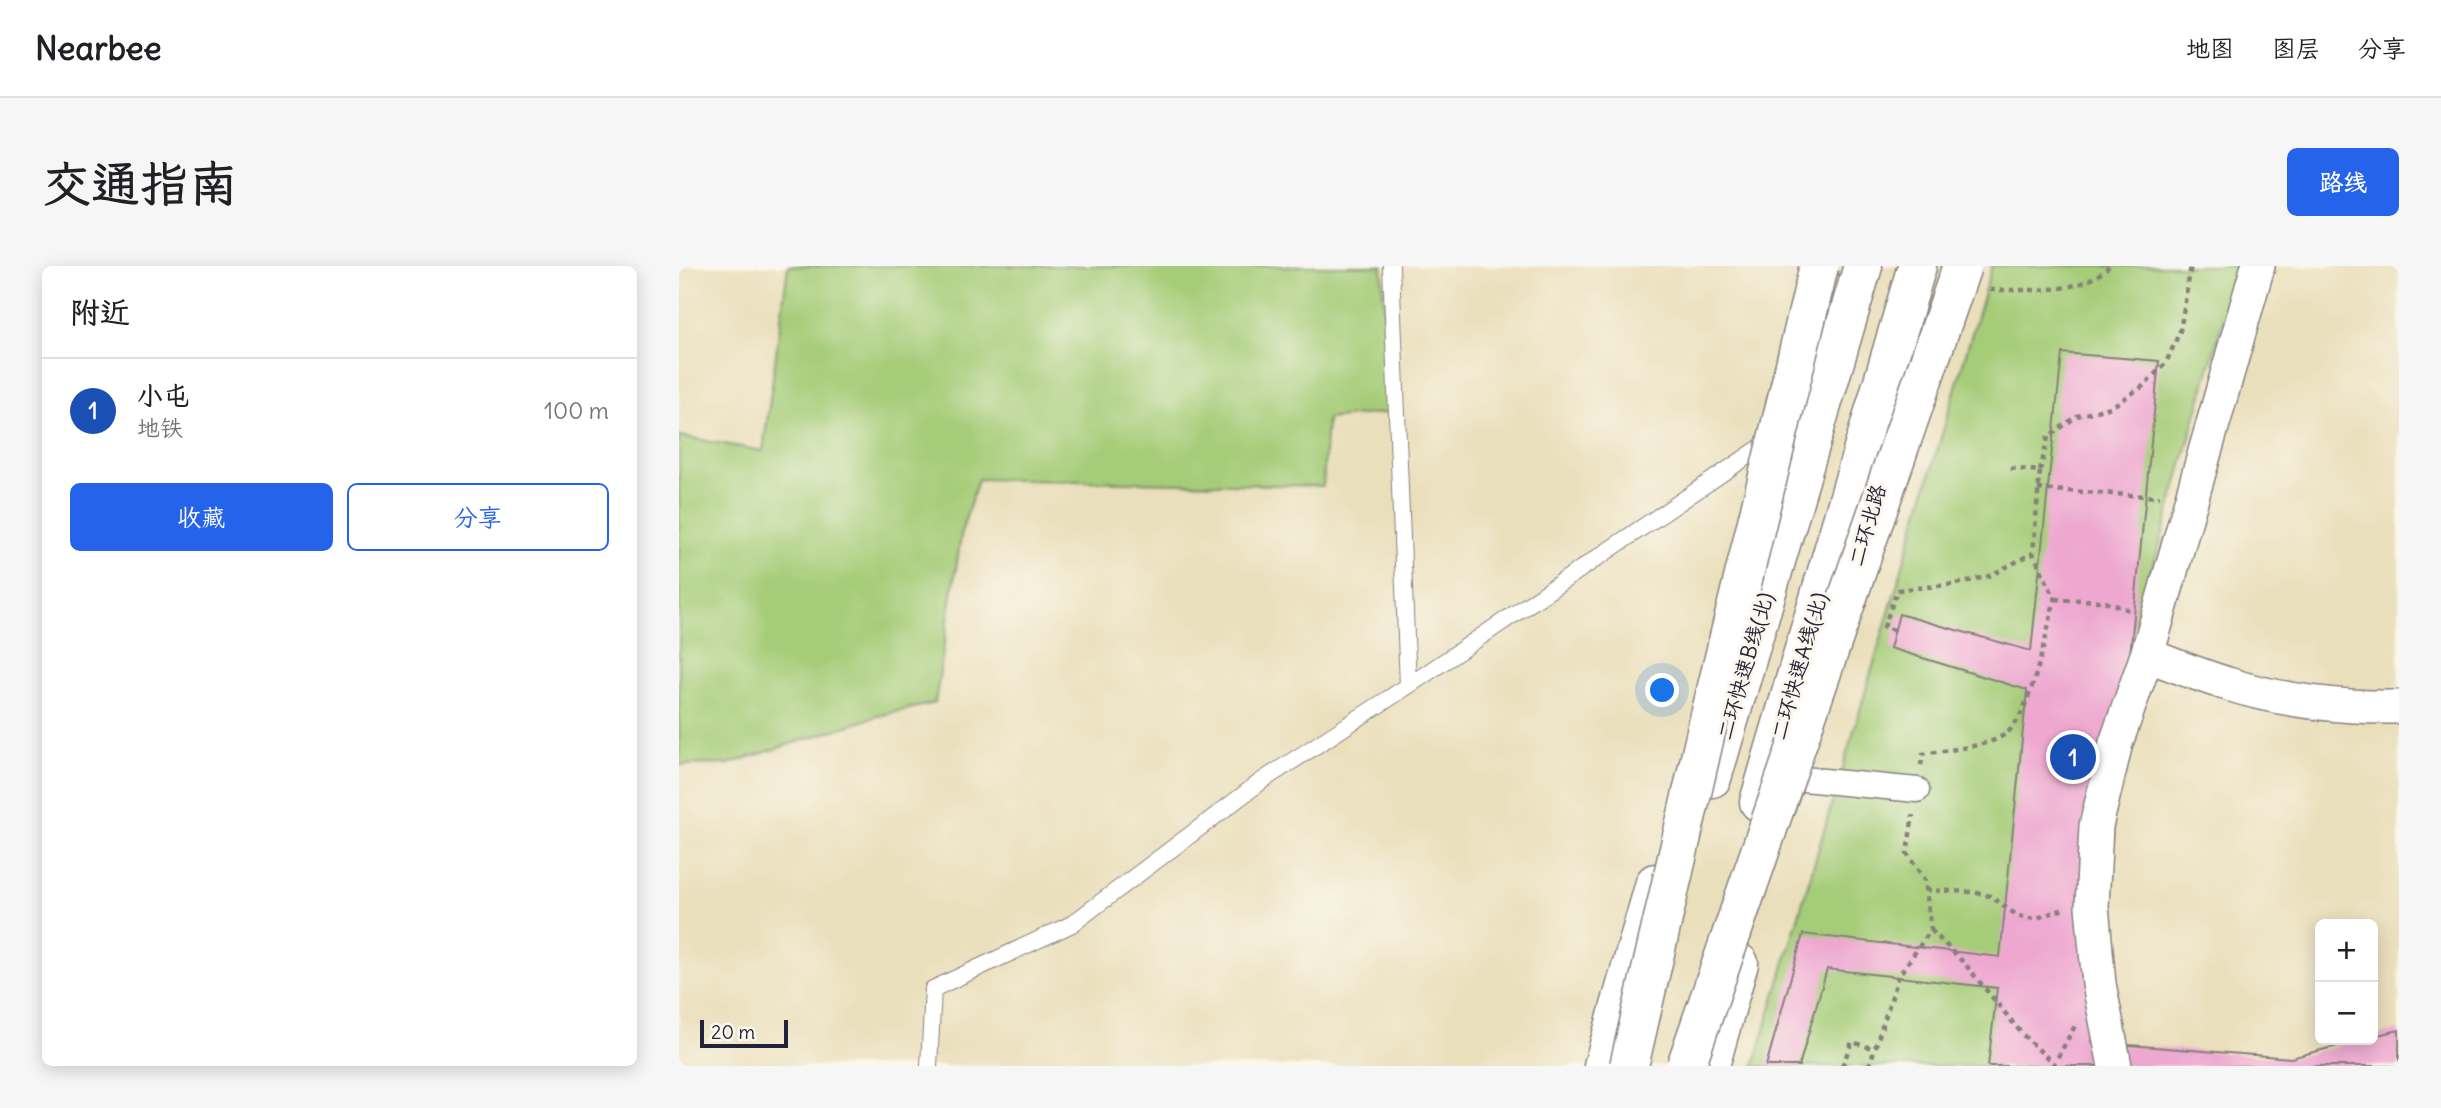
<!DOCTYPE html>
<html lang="zh">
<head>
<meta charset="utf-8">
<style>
  :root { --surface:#fff; --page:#f6f6f6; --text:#202124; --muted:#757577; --line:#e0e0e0; --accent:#2563eb }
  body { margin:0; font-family:Delius,"LXGW WenKai TC",sans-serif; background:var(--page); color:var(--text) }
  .controls { position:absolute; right:21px; bottom:21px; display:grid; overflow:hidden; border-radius:10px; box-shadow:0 4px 18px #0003 }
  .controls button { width:63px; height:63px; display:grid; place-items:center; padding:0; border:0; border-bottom:2px solid var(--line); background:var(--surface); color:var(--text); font:35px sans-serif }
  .scale { position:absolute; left:21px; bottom:18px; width:88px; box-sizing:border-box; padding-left:7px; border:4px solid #22223b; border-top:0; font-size:19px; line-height:24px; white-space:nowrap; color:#22223b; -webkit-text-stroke:5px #fbf7ec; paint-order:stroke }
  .you { position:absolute; left:984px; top:425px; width:24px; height:24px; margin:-18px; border:5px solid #fff; border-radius:50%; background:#1a73e8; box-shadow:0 0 0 10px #1a73e833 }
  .badge { display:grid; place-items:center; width:46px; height:46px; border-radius:50%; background:var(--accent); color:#fff; font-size:23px; font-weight:700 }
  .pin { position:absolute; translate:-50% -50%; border:4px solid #fff; box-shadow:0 2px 7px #0006 }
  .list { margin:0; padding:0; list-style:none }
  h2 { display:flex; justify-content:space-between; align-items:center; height:91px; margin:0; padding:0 28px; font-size:30px }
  h2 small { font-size:23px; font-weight:400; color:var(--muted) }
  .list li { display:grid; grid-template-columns:46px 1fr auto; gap:21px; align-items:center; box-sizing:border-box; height:105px; padding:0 28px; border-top:2px solid var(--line) }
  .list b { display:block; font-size:26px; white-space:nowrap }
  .list p { margin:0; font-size:23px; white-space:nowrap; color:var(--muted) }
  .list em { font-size:23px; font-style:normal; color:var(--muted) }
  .actions { display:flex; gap:14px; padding:21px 28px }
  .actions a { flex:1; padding:16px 0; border:2px solid var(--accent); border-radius:10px; text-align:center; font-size:24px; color:var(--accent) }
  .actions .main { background:var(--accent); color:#fff }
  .map { position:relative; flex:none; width:1720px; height:800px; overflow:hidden; border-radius:10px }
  header { display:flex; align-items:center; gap:42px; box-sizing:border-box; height:98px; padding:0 35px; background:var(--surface); border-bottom:2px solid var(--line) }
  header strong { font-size:33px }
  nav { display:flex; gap:38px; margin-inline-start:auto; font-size:24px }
  .intro { display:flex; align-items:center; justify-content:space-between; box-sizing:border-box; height:168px; padding:0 42px }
  h1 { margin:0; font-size:49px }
  .button { padding:18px 32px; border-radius:10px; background:var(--accent); color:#fff; font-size:24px; font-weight:700 }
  main { display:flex; gap:42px; padding:0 42px }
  aside { flex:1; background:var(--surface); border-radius:10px; box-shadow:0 4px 18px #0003 }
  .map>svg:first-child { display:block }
</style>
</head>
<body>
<header>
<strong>Nearbee</strong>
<nav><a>地图</a><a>图层</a><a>分享</a></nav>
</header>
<div class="intro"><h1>交通指南</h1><a class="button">路线</a></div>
<main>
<aside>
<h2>附近<small></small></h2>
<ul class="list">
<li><span class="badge" style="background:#1a4fb4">1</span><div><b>小屯</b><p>地铁</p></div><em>100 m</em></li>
</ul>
<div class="actions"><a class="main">收藏</a><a>分享</a></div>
</aside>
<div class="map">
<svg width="1720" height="800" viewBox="0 0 1720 800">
  <rect width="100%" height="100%" fill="#fbf7ec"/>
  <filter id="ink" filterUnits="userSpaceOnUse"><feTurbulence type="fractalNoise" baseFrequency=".0143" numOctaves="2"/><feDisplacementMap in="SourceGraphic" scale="14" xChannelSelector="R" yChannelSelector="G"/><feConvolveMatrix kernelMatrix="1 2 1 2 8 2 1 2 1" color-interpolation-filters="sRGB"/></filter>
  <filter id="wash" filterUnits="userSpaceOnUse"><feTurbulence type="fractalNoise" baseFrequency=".00686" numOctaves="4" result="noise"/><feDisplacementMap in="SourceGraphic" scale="28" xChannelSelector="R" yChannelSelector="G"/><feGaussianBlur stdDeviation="1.57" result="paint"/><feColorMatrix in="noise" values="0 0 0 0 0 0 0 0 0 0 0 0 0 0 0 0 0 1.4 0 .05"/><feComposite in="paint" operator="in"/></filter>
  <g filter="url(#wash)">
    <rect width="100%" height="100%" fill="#eadfbb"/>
    <path fill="#a5cc78" stroke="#64775a" stroke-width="2" d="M109,0H703L711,146L648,153L644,220L299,213L283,264L256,437L199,450L49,498L0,499V170L84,185Z
      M1313,0H1559L1478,288L1405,508L1392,662L1414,800H1075Z"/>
    <g id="blocks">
      <path fill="#eea8d0" d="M1383,87L1480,95L1413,776L1612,792L1681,774H1694V770L1720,764V800H1309L1318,722L1148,703L1120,800H1087L1124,668L1321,691L1348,424L1211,382L1220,348L1352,385Z"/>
    </g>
  </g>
  <g filter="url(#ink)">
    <use href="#blocks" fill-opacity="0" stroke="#86807b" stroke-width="2"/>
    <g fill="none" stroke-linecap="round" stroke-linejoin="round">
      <g stroke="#86807b" stroke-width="18">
        <path id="service" d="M712,0L729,420
          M250,800L254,723L393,658L584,514L729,420L1082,181L1094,176"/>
      </g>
      <g stroke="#86807b" stroke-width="27">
        <path id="pedestrian" d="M1114,512L1238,524"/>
      </g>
      <g stroke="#86807b" stroke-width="36">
        <path id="minor" d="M1468,389C1495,399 1522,410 1549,418C1601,435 1666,442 1720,441
          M1436,800L1420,718L1413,640L1417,560L1437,477L1468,389L1579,0"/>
      </g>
      <g stroke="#86807b" stroke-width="41">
        <path id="primary" d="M924,800L976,617
          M1031,800L1060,697"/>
      </g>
      <g stroke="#86807b" stroke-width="41">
        <path id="trunk" d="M1033,512L1184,0
          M1080,536L1238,0"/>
      </g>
      <path stroke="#86807b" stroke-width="4.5" stroke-dasharray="5 5" stroke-linecap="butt" d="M1311,24C1347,23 1402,30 1430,0
        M1361,205L1369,171L1398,150L1432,141L1463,121L1487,97L1501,65L1512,0
        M1359,223L1481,231
        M1376,333L1423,335L1451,344
        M1215,364L1205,361L1218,324L1277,318L1310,310L1354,287
        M1242,499L1244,488C1266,484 1311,481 1328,467C1353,446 1367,366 1376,333L1354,287L1361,205L1327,202
        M1247,624L1294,626L1311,630L1339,650L1355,653L1385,643
        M1252,664L1286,698L1344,769L1375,798
        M1163,800L1173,776L1196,783
        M1190,800L1220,709L1252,664L1246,614L1228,587L1234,549
        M1374,800L1397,758"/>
      <use href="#service" stroke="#fff" stroke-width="16"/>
      <use href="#pedestrian" stroke="#fff" stroke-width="24"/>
      <use href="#minor" stroke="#fff" stroke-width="33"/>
      <use href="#primary" stroke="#fff" stroke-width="38"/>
      <use href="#trunk" stroke="#fff" stroke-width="38"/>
      <g stroke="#86807b" stroke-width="41" stroke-linecap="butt">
        <path id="trunk-bridge" d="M950,800L1027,466L1140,0
          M1007,800L1283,0"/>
      </g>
      <use href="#trunk-bridge" stroke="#fff" stroke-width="38"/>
    </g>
  </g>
  <g text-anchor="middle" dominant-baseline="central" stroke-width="6" stroke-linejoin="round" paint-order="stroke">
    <g font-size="21" fill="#22223b" stroke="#fbf7ec">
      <text transform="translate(1188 259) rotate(-74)">二环北路</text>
      <text transform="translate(1066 400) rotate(-74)">二环快速B线(北)</text>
      <text transform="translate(1120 400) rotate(-74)">二环快速A线(北)</text>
    </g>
  </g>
</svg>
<div class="controls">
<button>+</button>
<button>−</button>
</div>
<div class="scale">20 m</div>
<div class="you"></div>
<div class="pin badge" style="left:1394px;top:491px;background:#1a4fb4">1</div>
</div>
</main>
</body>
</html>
